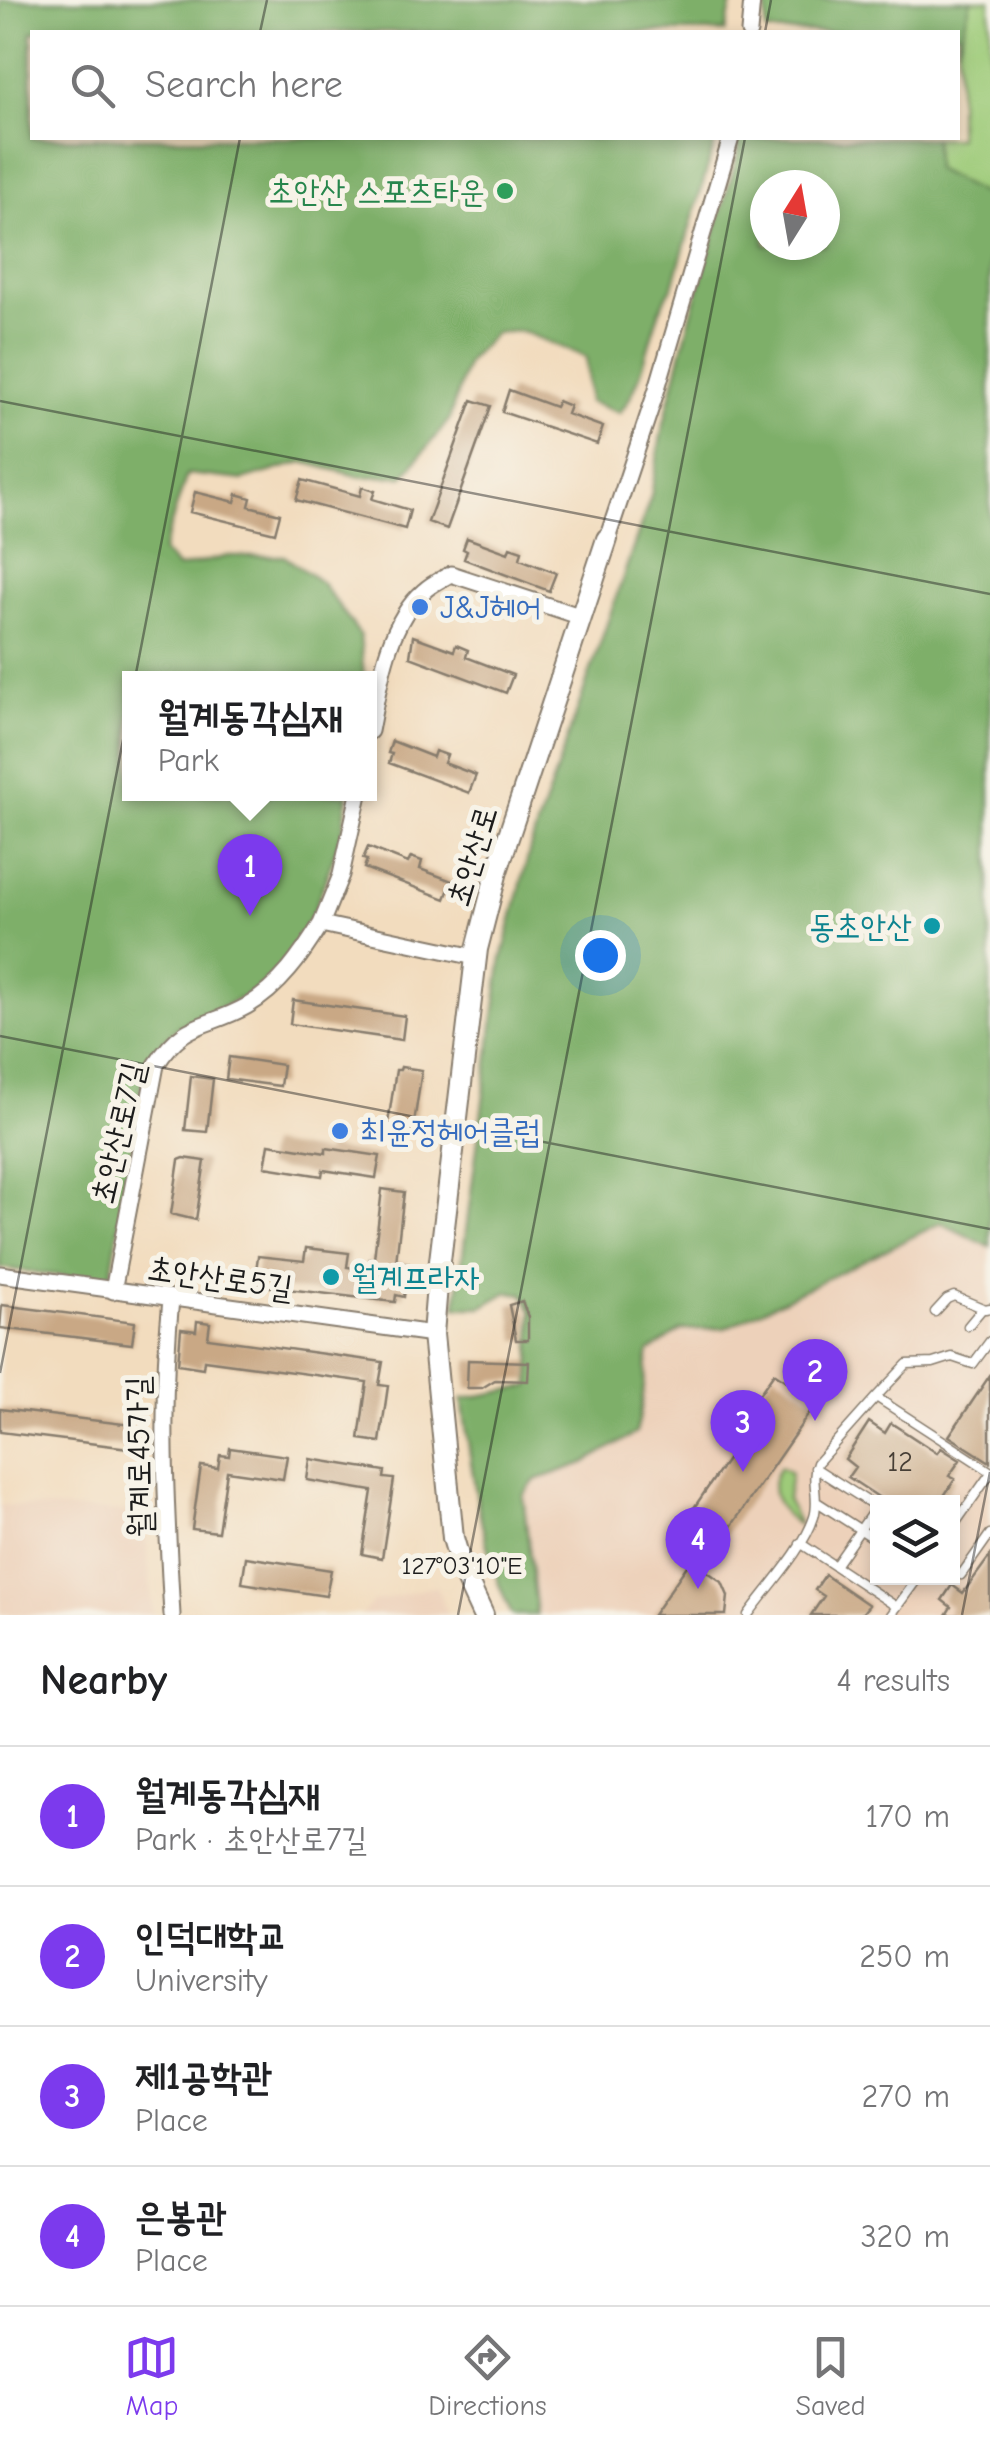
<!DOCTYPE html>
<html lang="en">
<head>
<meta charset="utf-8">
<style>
  :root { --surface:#fff; --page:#f6f6f6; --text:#202124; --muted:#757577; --line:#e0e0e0; --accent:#7c3aed }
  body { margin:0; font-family:"Comic Neue","Poor Story",sans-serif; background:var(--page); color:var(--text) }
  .controls { position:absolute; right:30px; bottom:30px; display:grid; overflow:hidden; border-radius:0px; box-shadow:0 5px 15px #0003 }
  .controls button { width:90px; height:90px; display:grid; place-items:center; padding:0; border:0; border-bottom:2px solid var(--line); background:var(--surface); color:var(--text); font:50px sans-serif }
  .compass { position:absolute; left:750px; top:170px; width:90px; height:90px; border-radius:50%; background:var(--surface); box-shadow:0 5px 15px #0003; rotate:11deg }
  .you { position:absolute; left:600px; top:955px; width:35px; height:35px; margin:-25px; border:8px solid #fff; border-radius:50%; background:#1a73e8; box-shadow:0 0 0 15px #1a73e833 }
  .badge { display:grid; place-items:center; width:65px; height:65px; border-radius:50%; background:var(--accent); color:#fff; font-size:32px; font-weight:700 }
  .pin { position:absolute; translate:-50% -82px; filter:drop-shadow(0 2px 5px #0008) }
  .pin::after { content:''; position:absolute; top:52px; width:35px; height:30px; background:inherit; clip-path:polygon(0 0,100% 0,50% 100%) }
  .popup { position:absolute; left:122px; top:671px; width:255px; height:130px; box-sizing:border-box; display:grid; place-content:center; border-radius:0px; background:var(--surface); filter:drop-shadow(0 2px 8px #0005); font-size:32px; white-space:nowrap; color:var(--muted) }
  .popup b { font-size:38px; color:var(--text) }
  .popup::after { content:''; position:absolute; left:50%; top:100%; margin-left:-20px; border:20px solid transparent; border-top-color:var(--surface) }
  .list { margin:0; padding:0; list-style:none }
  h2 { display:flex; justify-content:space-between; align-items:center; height:130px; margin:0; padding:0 40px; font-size:42px }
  h2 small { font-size:32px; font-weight:400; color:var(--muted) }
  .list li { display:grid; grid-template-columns:65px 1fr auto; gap:30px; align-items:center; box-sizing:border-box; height:140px; padding:0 40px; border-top:2px solid var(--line) }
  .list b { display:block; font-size:38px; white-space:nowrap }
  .list p { margin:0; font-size:32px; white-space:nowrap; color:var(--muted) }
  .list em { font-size:32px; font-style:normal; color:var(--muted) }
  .icon { flex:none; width:55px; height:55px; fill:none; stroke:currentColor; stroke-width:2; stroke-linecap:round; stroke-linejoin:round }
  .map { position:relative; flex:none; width:990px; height:1615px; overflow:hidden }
  .search { position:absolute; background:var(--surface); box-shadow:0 5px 15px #0003; left:30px; right:30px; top:30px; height:110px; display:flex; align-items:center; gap:25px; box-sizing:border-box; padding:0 35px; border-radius:0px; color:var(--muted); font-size:38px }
  .sheet { height:690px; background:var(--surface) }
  nav { display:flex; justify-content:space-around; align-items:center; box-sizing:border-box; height:140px; border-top:2px solid var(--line); background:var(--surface); font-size:28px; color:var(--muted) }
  nav a { display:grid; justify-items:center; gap:5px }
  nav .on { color:var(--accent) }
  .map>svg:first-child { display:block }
</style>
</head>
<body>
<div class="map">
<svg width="990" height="1615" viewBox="0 0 990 1615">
  <rect width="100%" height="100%" fill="#f7f3e8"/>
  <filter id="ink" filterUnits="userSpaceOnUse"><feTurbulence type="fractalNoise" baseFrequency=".01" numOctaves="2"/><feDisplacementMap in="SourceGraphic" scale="20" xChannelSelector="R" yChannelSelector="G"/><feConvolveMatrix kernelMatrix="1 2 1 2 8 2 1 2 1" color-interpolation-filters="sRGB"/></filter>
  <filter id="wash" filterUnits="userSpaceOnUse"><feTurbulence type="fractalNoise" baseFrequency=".0048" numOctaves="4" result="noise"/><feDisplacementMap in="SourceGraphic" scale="40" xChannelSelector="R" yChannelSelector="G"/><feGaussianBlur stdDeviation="2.25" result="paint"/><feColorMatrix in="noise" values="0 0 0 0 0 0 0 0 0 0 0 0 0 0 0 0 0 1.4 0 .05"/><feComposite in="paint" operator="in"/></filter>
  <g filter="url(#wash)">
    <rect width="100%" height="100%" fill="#f2dcbe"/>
    <path fill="#edd1ba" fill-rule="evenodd" d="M942,1223L990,1247V1615H537L523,1496L535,1480L584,1463L643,1409L641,1387L649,1352L681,1330L725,1328ZM878,1502H952V1578H878Z
      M0,1505L144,1513L153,1615H0Z
      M436,1586L448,1615H361L373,1602Z"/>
    <path fill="#9ecb79" stroke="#5d744a" stroke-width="2.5" d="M971,0H990V198L935,169L934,138H958V49Z
      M780,1467L791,1473L787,1499L799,1525C779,1513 764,1488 780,1467Z"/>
    <path fill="#7eaf69" stroke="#4d6642" stroke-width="2.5" fill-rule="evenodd" d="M0,0H733L725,32H32V138H721L715,142L673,286C646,326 651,372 620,413L589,402L586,357L521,331L495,333L467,362L449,420L404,476L361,477L303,462L243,480L187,474L162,552L178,568L228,556H284L322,583L360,635L364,678H130V794H348L343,830L315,909L285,965L253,993L179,1026L146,1058L110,1282L0,1268Z
      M766,0H971L958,49V32H766Z
      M736,138H934L935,169L990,198V1247L941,1223L725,1328L681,1330L649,1352C643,1380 644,1406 636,1433L584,1463L535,1480L523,1496L537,1615H512C479,1547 473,1473 462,1399L530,1386L532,1312L523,1294L508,1292L482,1307H456L501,963L531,844L651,496L661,435L689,322L739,150ZM765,185H825V245H765Z"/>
    <g id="blocks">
      <path fill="#c9a885" d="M509,390L555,407L558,401L570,406L567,414L603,427L597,444L502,412Z
        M472,400L491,406L447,529L428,522Z
        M302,480L360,496L362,487L375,491L372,499L410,510L405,529L296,500Z
        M195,492L235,502L237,494L251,498L249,506L280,514L275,533L190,512Z
        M467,538L508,553L510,547L522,551L520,559L556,573L549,591L464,559L467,551L463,549Z
        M413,636L454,651L456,645L468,650L466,657L513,675L506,693L410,657Z
        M392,741L433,757L435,751L447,755L444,763L476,775L469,793L389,763L392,754L388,753Z
        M368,847L408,863L411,857L422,861L420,869L452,881L445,899L364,868L367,860L363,859Z
        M293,1000L405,1016L402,1040L290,1024Z
        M229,1057L283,1065L280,1086L226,1079Z
        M401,1067L422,1070L413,1130L388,1123L396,1070H400Z
        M191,1076L213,1079L207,1132L185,1130Z
        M269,1144L326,1153V1148L380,1156L376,1178L323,1170L322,1176L265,1167Z
        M184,1158L205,1161L196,1220L171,1214L179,1160Z
        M382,1189L404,1192L396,1262L408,1263L404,1297L396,1295L395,1302L254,1285L258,1256L304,1261L306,1248L349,1253L347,1267L369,1270L370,1258L374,1259Z
        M522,1301L528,1317V1340H516L509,1305Z
        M2,1305L135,1322L132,1344L0,1328Z
        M197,1321L210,1323L208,1338L383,1362L379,1385L388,1386L380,1442L359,1439L367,1382L204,1360L203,1368L178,1364L181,1329L196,1331Z
        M468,1360L529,1362L528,1381L495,1380L482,1388H467Z
        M774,1373L817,1402L719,1544L695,1528L701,1520L691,1512L746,1432L737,1426Z
        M990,1375V1462L949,1436Z
        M0,1409L132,1425L129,1448L0,1432Z
        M869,1422L885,1433L891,1423L937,1453L941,1448L960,1460L949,1476L955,1479L940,1502H886L848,1477L855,1467L845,1459Z
        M230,1448L287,1456L283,1479L227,1471L218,1532L192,1529L201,1466L218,1468L220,1455L229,1456Z
        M310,1459L385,1471L384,1478L394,1479L382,1558L362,1554L372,1491L307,1480Z
        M990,1556V1615H946L951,1607L942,1600L952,1585L963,1593Z
        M246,1557L331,1570L326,1596L242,1583Z
        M691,1560L722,1582L728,1596L726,1615H653Z
        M825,1575L869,1605L861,1615H811L824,1596L815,1590Z"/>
    </g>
  </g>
  <g filter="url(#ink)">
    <use href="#blocks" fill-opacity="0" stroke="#877c6d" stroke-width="2.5"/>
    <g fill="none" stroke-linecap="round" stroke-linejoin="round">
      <g stroke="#877c6d" stroke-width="11">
        <path id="service" d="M935,1312L947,1299L954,1296L985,1309L990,1308
          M968,1326L983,1308
          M876,1397L907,1364L933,1363L952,1357L973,1364L990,1341
          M815,1468L878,1508
          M817,1502L878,1541
          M952,1528L990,1474
          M800,1543L897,1607
          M835,1566L876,1507
          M961,1575L990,1534
          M748,1615C768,1587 804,1549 814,1517C820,1499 810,1480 817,1463L876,1397L990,1471
          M891,1615L918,1578"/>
      </g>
      <g stroke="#877c6d" stroke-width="19">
        <path id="minor" d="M749,32L752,0
          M607,539L656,392L731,138
          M370,731C379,685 387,623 424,591C431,584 442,579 451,574L582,617
          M321,924L341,875L359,794
          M0,1274L433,1334
          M113,1291L156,1065C185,1019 206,1029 247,1006C280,987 302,955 321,924L475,957
          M171,1299C160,1407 166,1507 172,1615"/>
      </g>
      <g stroke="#877c6d" stroke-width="24">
        <path id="tertiary" d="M483,1615L463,1572L453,1538L433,1334L437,1286L477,949L497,871L607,539"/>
      </g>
      <use href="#service" stroke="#fff" stroke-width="8"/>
      <use href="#minor" stroke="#fff" stroke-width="15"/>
      <use href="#tertiary" stroke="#fff" stroke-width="20"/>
    </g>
  </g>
  <path fill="none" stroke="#1c1c1c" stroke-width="2.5" stroke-opacity="0.45" d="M260,32L267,0M765,32L771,0M0,401L990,594M0,1036L990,1229M0,1373L240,138M458,1615L745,138M962,1615L990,1472"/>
  <circle fill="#2e9e5b" stroke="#f7f3e8" stroke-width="4" cx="505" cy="191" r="10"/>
  <g fill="#3f7fe0" stroke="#f7f3e8" stroke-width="4">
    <circle cx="420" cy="607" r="10"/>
    <circle cx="340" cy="1131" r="10"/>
  </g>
  <g fill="#0f9aa8" stroke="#f7f3e8" stroke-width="4">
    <circle cx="932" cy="926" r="10"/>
    <circle cx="331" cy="1277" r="10"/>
  </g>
  <g text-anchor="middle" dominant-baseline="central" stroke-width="10" stroke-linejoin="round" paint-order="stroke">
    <g font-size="28" fill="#473f36">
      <text x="900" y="1462">12</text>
    </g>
    <g font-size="32" fill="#27864d" stroke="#f7f3e8" text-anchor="end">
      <text x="485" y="191">초안산 스포츠타운</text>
    </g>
    <g font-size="32" fill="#366cbe" stroke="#f7f3e8" text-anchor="start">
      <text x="440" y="607">J&amp;J헤어</text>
      <text x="360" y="1131">최윤정헤어클럽</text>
    </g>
    <g font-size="32" fill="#1c1c1c" stroke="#f7f3e8">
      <text transform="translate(472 856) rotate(-73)">초안산로</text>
      <text transform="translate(118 1133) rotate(-77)">초안산로7길</text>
      <text transform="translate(220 1278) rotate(8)">초안산로5길</text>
      <text transform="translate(139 1457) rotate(-91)">월계로45가길</text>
    </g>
    <g font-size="32" fill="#0d838f" stroke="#f7f3e8" text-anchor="end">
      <text x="912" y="926">동초안산</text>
      <text x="351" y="1277" text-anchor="start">월계프라자</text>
    </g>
  </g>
  <g font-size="25" text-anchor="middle" fill="#1c1c1c" stroke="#f7f3e8" stroke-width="10" stroke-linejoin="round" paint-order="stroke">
    <text x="462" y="1574">127°03'10"E</text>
  </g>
</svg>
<div class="controls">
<button><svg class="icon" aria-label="layers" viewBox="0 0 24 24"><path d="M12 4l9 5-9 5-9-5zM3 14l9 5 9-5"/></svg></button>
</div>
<svg class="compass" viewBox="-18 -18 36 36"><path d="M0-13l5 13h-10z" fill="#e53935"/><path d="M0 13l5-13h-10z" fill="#757577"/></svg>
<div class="you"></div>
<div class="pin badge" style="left:250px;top:916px">1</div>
<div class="popup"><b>월계동각심재</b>Park</div>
<div class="pin badge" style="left:815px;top:1421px">2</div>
<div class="pin badge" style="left:743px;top:1472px">3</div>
<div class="pin badge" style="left:698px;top:1589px">4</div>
<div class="search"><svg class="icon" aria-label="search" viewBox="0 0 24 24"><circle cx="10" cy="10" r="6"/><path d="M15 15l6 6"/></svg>Search here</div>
</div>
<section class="sheet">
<h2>Nearby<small>4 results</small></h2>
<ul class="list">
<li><span class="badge">1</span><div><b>월계동각심재</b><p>Park · 초안산로7길</p></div><em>170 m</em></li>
<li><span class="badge">2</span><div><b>인덕대학교</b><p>University</p></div><em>250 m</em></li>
<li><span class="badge">3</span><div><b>제1공학관</b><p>Place</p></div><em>270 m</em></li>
<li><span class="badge">4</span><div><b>은봉관</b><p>Place</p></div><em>320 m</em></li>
</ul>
</section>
<nav>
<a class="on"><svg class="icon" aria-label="map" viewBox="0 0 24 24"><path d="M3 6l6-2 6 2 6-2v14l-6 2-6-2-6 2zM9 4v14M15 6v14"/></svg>Map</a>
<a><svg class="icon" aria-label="directions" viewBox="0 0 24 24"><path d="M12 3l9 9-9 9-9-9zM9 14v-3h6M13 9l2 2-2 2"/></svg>Directions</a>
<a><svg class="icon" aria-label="saved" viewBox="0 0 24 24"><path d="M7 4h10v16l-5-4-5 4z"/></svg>Saved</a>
</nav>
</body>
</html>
